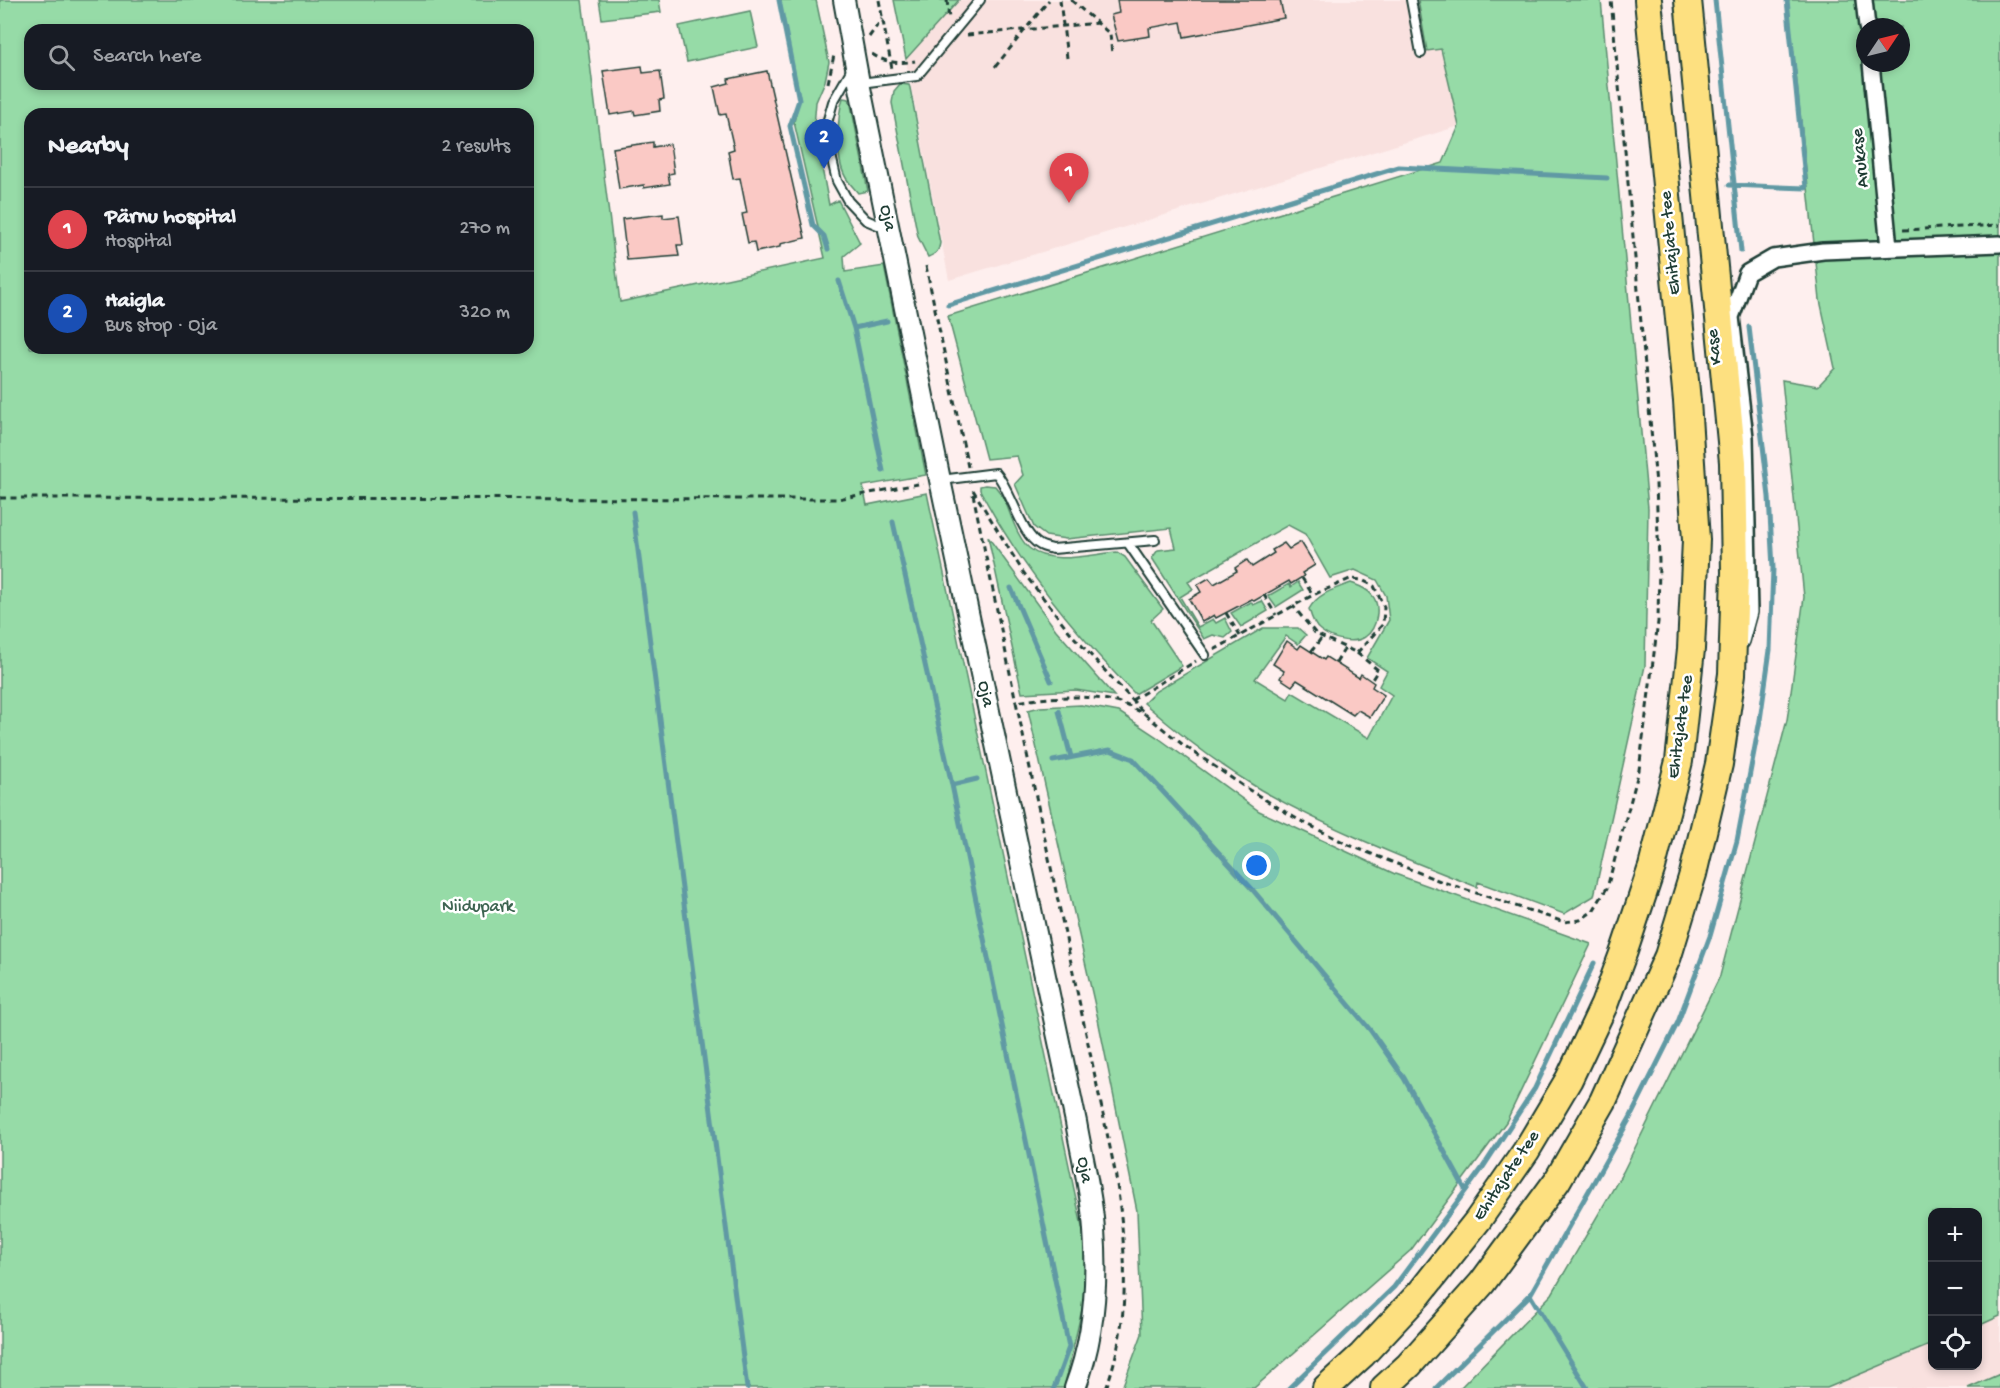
<!DOCTYPE html>
<html lang="en">
<head>
<meta charset="utf-8">
<style>
  :root { --surface:#171b24; --page:#20242c; --text:#f1f3f6; --muted:#9ea1a6; --line:#363941; --accent:#2563eb }
  body { margin:0; font-family:"Gochi Hand",sans-serif; background:var(--page); color:var(--text) }
  .controls { position:absolute; right:18px; bottom:18px; display:grid; overflow:hidden; border-radius:12px; box-shadow:0 3px 9px #0003 }
  .controls button { width:54px; height:54px; display:grid; place-items:center; padding:0; border:0; border-bottom:2px solid var(--line); background:var(--surface); color:var(--text); font:30px sans-serif }
  .compass { position:absolute; left:1856px; top:18px; width:54px; height:54px; border-radius:50%; background:var(--surface); box-shadow:0 3px 9px #0003; rotate:55deg }
  .you { position:absolute; left:1257px; top:866px; width:21px; height:21px; margin:-15px; border:4px solid #fff; border-radius:50%; background:#1a73e8; box-shadow:0 0 0 9px #1a73e833 }
  .badge { display:grid; place-items:center; width:39px; height:39px; border-radius:50%; background:var(--accent); color:#fff; font-size:20px; font-weight:700 }
  .pin { position:absolute; translate:-50% -50px; filter:drop-shadow(0 2px 3px #0008) }
  .pin::after { content:''; position:absolute; top:32px; width:21px; height:18px; background:inherit; clip-path:polygon(0 0,100% 0,50% 100%) }
  .list { margin:0; padding:0; list-style:none }
  h2 { display:flex; justify-content:space-between; align-items:center; height:78px; margin:0; padding:0 24px; font-size:26px }
  h2 small { font-size:20px; font-weight:400; color:var(--muted) }
  .list li { display:grid; grid-template-columns:39px 1fr auto; gap:18px; align-items:center; box-sizing:border-box; height:84px; padding:0 24px; border-top:2px solid var(--line) }
  .list b { display:block; font-size:22px; white-space:nowrap }
  .list p { margin:0; font-size:20px; white-space:nowrap; color:var(--muted) }
  .list em { font-size:20px; font-style:normal; color:var(--muted) }
  .icon { flex:none; width:33px; height:33px; fill:none; stroke:currentColor; stroke-width:2; stroke-linecap:round; stroke-linejoin:round }
  .map { position:relative; flex:none; width:2000px; height:1388px; overflow:hidden }
  .search { position:absolute; background:var(--surface); box-shadow:0 3px 9px #0003; left:24px; top:24px; width:510px; height:66px; display:flex; align-items:center; gap:15px; box-sizing:border-box; padding:0 21px; border-radius:18px; color:var(--muted); font-size:22px }
  .panel { position:absolute; background:var(--surface); box-shadow:0 3px 9px #0003; left:24px; top:108px; width:510px; height:246px; border-radius:18px }
  .map>svg:first-child { display:block }
</style>
</head>
<body>
<div class="map">
<svg width="2000" height="1388" viewBox="0 0 2000 1388">
  <rect width="100%" height="100%" fill="#feefee"/>
  <filter id="ink" filterUnits="userSpaceOnUse"><feTurbulence type="fractalNoise" baseFrequency=".0167" numOctaves="2"/><feDisplacementMap in="SourceGraphic" scale="12" xChannelSelector="R" yChannelSelector="G"/><feConvolveMatrix kernelMatrix="1 2 1 2 8 2 1 2 1" color-interpolation-filters="sRGB"/></filter>
  <g filter="url(#ink)">
    <path fill="#f9e1df" d="M894,0H1512L1496,115L949,280Z
      M2000,1316V1374L1968,1388H1827L1932,1344V1366H1978V1326Z"/>
    <path fill="#96dba7" stroke="#5a8c6e" stroke-width="1.5" fill-rule="evenodd" d="M0,0H582L620,302L825,258L794,122L799,100L779,0H816L829,62L825,81L816,102L814,126L829,205L838,200L860,243L844,256L845,272L884,266L926,475L863,486L867,505L927,493L1086,1246L1083,1305L1064,1388H0ZM30,30H528V84H30ZM30,114H528V348H30Z
      M599,0H659L661,12L602,19Z
      M894,0H959L906,59Z
      M1418,0H1601L1648,508L1645,666L1594,896L1564,914L1478,882L1477,887C1403,858 1330,829 1261,790C1219,765 1180,735 1144,703L1156,691L1263,628H1298L1306,635L1298,644L1286,636L1255,679L1288,699L1292,692L1369,738L1392,695L1379,686L1387,671L1367,658L1389,620L1386,596L1377,580L1355,570L1330,578L1305,534L1288,525L1188,582L1193,589L1180,597L1198,627L1213,619L1216,623L1225,618L1232,632L1225,638L1213,635L1204,639L1152,558L1158,550L1176,548L1171,528L1066,539L1046,536L1034,527L1015,484L1023,475L1017,456L986,459L948,316L1443,163L1459,126L1441,49L1427,51Z
      M1788,0H2000V1316L1978,1326V1212H1932V1344L1827,1388H1460L1552,1294L1623,1172L1720,976L1787,720L1804,597L1782,380L1818,386L1835,368L1820,300ZM1865,27H1901V63H1865Z
      M750,11L758,47L687,62L679,26Z
      M900,84L909,85L910,88L940,243C939,251 936,254 928,257L918,237L892,103L894,91Z
      M843,98L849,99L851,105L868,191L858,193C854,188 849,183 846,178C835,160 837,117 843,98Z
      M985,485L995,486C1007,500 1007,508 1014,524C1017,531 1023,543 1029,548C1050,566 1091,554 1117,552L1125,557L1163,609L1151,620L1182,666L1135,694C1075,633 1020,566 980,490V486Z
      M988,537L1056,630L1114,696L1076,690L1022,693Z
      M1298,582L1303,590L1276,607L1268,596L1289,584L1291,587Z
      M1351,583C1359,586 1366,588 1371,594C1382,605 1377,629 1365,637C1352,645 1331,639 1320,630C1314,626 1311,616 1309,609C1318,593 1335,589 1351,583Z
      M1262,601L1268,611L1241,627L1231,613L1251,602L1253,605Z
      M1081,705L1119,712L1157,737L1259,811L1395,874L1591,944L1506,1122L1411,1250L1254,1388H1122L1142,1334L1137,1211L1098,1019L1028,710L1040,707Z
      M2000,1374V1388H1968Z"/>
    <g fill="none" stroke-linecap="round" stroke-linejoin="round">
      <path stroke="#6199a4" stroke-width="5" d="M779,0L799,100L790,126L813,225L824,236L828,249
        M1715,0L1741,251
        M1729,185L1806,188L1787,0
        M839,281L854,328L883,471
        M948,305L1399,167L1607,178
        M854,328L887,321
        M633,512L747,1388
        M893,522L952,785L1069,1347L1054,1388
        M1011,588L1051,681
        M1059,711L1071,757
        M1053,761L1110,750L1133,759L1252,889L1371,1031L1404,1078L1465,1189
        M952,785L977,779
        M1530,1295L1587,1388
        M1289,1388L1394,1287L1481,1170L1535,1088L1594,963
        M1436,1388L1530,1295L1630,1118L1678,1022L1710,936L1737,841L1760,720L1770,650L1773,568L1769,497L1749,327"/>
    </g>
    <path fill="#fac9c5" stroke="#1f3d34" stroke-width="1.5" d="M1117,0H1280L1284,18L1184,37L1181,22L1149,28L1150,36L1118,41L1111,15L1119,13Z
      M642,66L643,73L660,71L664,99L659,100L660,111L635,115L634,111L610,115L603,71Z
      M767,71L805,238L780,244V247L756,252L754,242L748,243L742,214L747,213L740,178L733,179L728,151L734,149L726,114L720,115L714,87L729,83L728,79Z
      M653,142V147L670,144L674,173L668,174L670,184L644,188V185L619,189L613,148Z
      M663,214V218L679,216L683,245H677L679,256L627,260L622,219Z
      M1301,542L1315,565L1302,573L1304,576L1291,584L1289,581L1254,601L1252,599L1216,618L1214,615L1202,622L1189,599L1201,592L1197,585L1209,578L1214,584L1237,571L1235,568L1247,560L1252,567L1274,553L1272,550L1284,543L1289,549Z
      M1287,641L1298,649L1301,645L1324,660L1326,657L1359,678L1361,674L1374,683L1372,687L1384,695L1370,717L1358,710L1353,715L1297,680L1292,686L1280,678L1284,671L1273,664Z"/>
    <g fill="none" stroke-linecap="round" stroke-linejoin="round">
      <g stroke="#1f3d34" stroke-width="12">
        <path id="service" d="M1411,0L1421,53
          M853,67L833,102L825,130L837,181L848,201L866,220L885,228
          M860,83L917,76L980,0
          M941,480L996,473C1012,492 1021,535 1040,545C1043,547 1049,548 1053,549L1155,540
          M1128,543L1205,655"/>
      </g>
      <g stroke="#1f3d34" stroke-width="20">
        <path id="minor" d="M1864,0L1867,27
          M1871,63L1889,248
          M1741,641L1749,612L1745,437L1731,317L1747,273L1773,258L1823,251L2000,244"/>
      </g>
      <g stroke="#1f3d34" stroke-width="24">
        <path id="tertiary" d="M844,0L859,83L940,480L1076,1122C1082,1158 1092,1194 1094,1230C1098,1283 1094,1338 1075,1388"/>
      </g>
      <g stroke="#1f3d34" stroke-width="30">
        <path id="trunk" d="M1326,1388L1362,1355L1420,1293L1478,1220L1526,1151L1569,1079L1604,1005L1624,951L1652,867L1679,761L1691,649L1696,540L1687,401L1648,0
          M1384,1388L1409,1365L1482,1283L1557,1181L1603,1101L1668,956L1693,874L1719,764L1732,674L1735,572L1733,462L1688,0"/>
      </g>
      <path stroke="#1f3d34" stroke-width="3" stroke-dasharray="6 4.5" stroke-linecap="butt" d="M879,0L892,69
        M947,0L949,19
        M1060,0L1067,58
        M1071,0L1110,34L1112,54
        M967,35L1098,23
        M869,37L882,19
        M872,54C885,63 900,64 915,61
        M995,67L1049,0
        M828,83L834,55
        M1903,230L2000,225
        M926,266L968,467
        M973,490L1023,572L1073,636L1146,715L1182,744L1246,788L1297,819L1349,845L1440,881L1564,922L1580,920L1593,911L1607,888L1639,770L1658,622L1659,561L1656,484L1611,0
        M973,494L1016,702
        M0,498L838,499L923,483
        M1302,578L1313,595
        M1264,595L1276,615
        M1226,613L1240,636
        M1214,650L1313,595L1350,579L1362,580L1374,586L1384,607L1383,624L1357,653L1316,634L1293,606
        M1311,652L1322,637
        M1357,653L1378,670L1371,681
        M1336,663L1345,648
        M1132,700L1196,661
        M1106,1388C1132,1318 1126,1243 1115,1171L1016,702C1050,697 1091,693 1123,704C1131,707 1138,711 1145,714"/>
      <use href="#service" stroke="#fff" stroke-width="8"/>
      <use href="#minor" stroke="#fff" stroke-width="15"/>
      <use href="#tertiary" stroke="#fff" stroke-width="20"/>
      <use href="#trunk" stroke="#fde080" stroke-width="26"/>
    </g>
  </g>
  <g text-anchor="middle" dominant-baseline="central" stroke-width="5" stroke-linejoin="round" paint-order="stroke">
    <g font-size="18" fill="#1f3d34" stroke="#fff">
      <text transform="translate(1861 158) rotate(-96)">Arukase</text>
      <text transform="translate(887 218) rotate(78)">Oja</text>
      <text transform="translate(1671 243) rotate(-95)">Ehitajate tee</text>
      <text transform="translate(1715 347) rotate(-97)">Kase</text>
      <text transform="translate(985 694) rotate(78)">Oja</text>
      <text transform="translate(1681 727) rotate(-82)">Ehitajate tee</text>
      <text transform="translate(1084 1170) rotate(80)">Oja</text>
      <text transform="translate(1507 1176) rotate(-56)">Ehitajate tee</text>
    </g>
    <g font-size="18" fill="#3d6451" stroke="#fff">
      <text x="478" y="907">Niidupark</text>
    </g>
  </g>
</svg>
<div class="controls">
<button>+</button>
<button>−</button>
<button><svg class="icon" aria-label="locate" viewBox="0 0 24 24"><circle cx="12" cy="12" r="6"/><path d="M12 2v4M12 18v4M2 12h4M18 12h4"/></svg></button>
</div>
<svg class="compass" viewBox="-18 -18 36 36"><path d="M0-13l5 13h-10z" fill="#e53935"/><path d="M0 13l5-13h-10z" fill="#9ea1a6"/></svg>
<div class="you"></div>
<div class="pin badge" style="left:1069px;top:203px;background:#e0444e">1</div>
<div class="pin badge" style="left:824px;top:169px;background:#1a4fb4">2</div>
<div class="search"><svg class="icon" aria-label="search" viewBox="0 0 24 24"><circle cx="10" cy="10" r="6"/><path d="M15 15l6 6"/></svg>Search here</div>
<section class="panel">
<h2>Nearby<small>2 results</small></h2>
<ul class="list">
<li><span class="badge" style="background:#e0444e">1</span><div><b>Pärnu hospital</b><p>Hospital</p></div><em>270 m</em></li>
<li><span class="badge" style="background:#1a4fb4">2</span><div><b>Haigla</b><p>Bus stop · Oja</p></div><em>320 m</em></li>
</ul>
</section>
</div>
</body>
</html>
